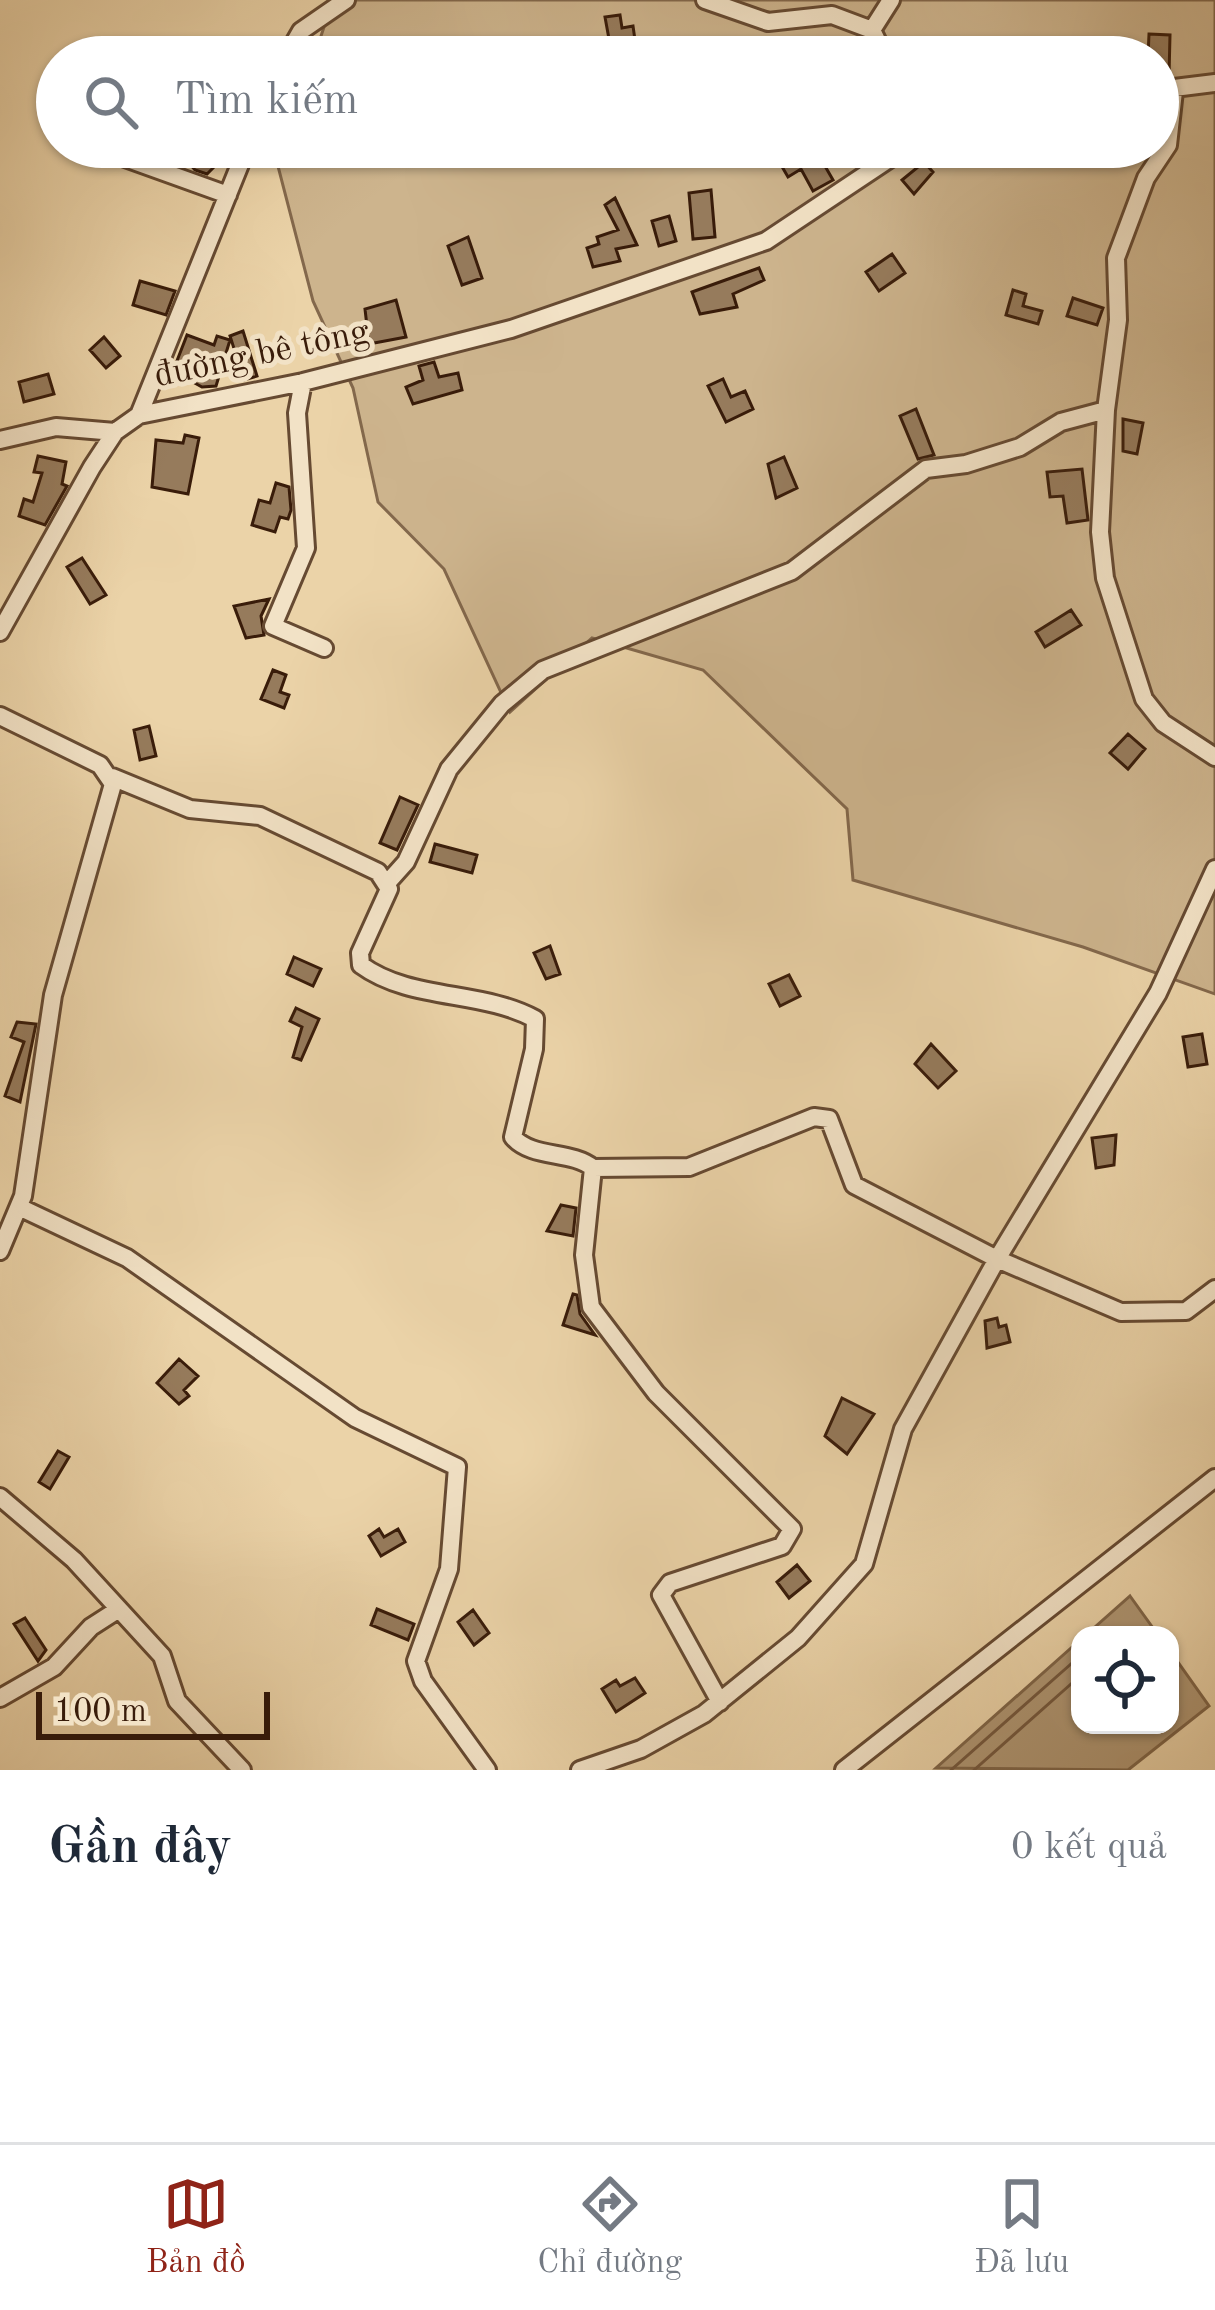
<!DOCTYPE html>
<html lang="vi">
<head>
<meta charset="utf-8">
<style>
  :root { --surface:#fff; --page:#f6f6f7; --text:#1f2937; --muted:#747a83; --line:#e0e1e3; --accent:#8f2418 }
  body { margin:0; font-family:"Old Standard TT",serif; background:var(--page); color:var(--text) }
  .controls { position:absolute; right:36px; bottom:36px; display:grid; overflow:hidden; border-radius:24px; box-shadow:0 3px 9px #0004 }
  .controls button { width:108px; height:108px; display:grid; place-items:center; padding:0; border:0; border-bottom:3px solid var(--line); background:var(--surface); color:var(--text); font:60px sans-serif }
  .scale { position:absolute; left:36px; bottom:30px; width:234px; box-sizing:border-box; padding-left:12px; border:6px solid #391c0a; border-top:0; font-size:33px; line-height:42px; white-space:nowrap; color:#391c0a; -webkit-text-stroke:9px #f2e2c6; paint-order:stroke }
  .list { margin:0; padding:0; list-style:none }
  h2 { display:flex; justify-content:space-between; align-items:center; height:156px; margin:0; padding:0 48px; font-size:51px }
  h2 small { font-size:39px; font-weight:400; color:var(--muted) }
  .icon { flex:none; width:66px; height:66px; fill:none; stroke:currentColor; stroke-width:2; stroke-linecap:round; stroke-linejoin:round }
  .map { position:relative; flex:none; width:1215px; height:1770px; overflow:hidden }
  .search { position:absolute; background:var(--surface); box-shadow:0 3px 9px #0004; left:36px; right:36px; top:36px; height:132px; display:flex; align-items:center; gap:30px; box-sizing:border-box; padding:0 42px; border-radius:66px; color:var(--muted); font-size:45px }
  .sheet { height:372px; background:var(--surface) }
  nav { display:flex; justify-content:space-around; align-items:center; box-sizing:border-box; height:168px; border-top:3px solid var(--line); background:var(--surface); font-size:33px; color:var(--muted) }
  nav a { display:grid; justify-items:center; gap:6px }
  nav .on { color:var(--accent) }
  .map>svg:first-child { display:block }
</style>
</head>
<body>
<div class="map">
<svg width="1215" height="1770" viewBox="0 0 1215 1770">
  <rect width="100%" height="100%" fill="#ebd3a8"/>
  <filter id="stains"><feTurbulence type="fractalNoise" baseFrequency=".00167" numOctaves="4"/><feColorMatrix values="0 0 0 0 .2 0 0 0 0 .09 0 0 0 0 .02 0 0 0 .5 -.17"/></filter>
  <radialGradient id="worn" r=".72"><stop offset=".6" stop-color="#630" stop-opacity="0"/><stop offset="1" stop-color="#630" stop-opacity=".3"/></radialGradient>
  <path fill="#cdb48d" stroke="#83684c" stroke-width="3" d="M333,0H1215V994L1083,947L853,880L847,809L703,670L592,638L510,712L444,569L378,502L353,388L313,301L273,147H1158V57H314Z"/>
  <path fill="#ae9572" stroke="#7f6548" stroke-width="3" d="M1130,1596L1158,1635H1086Z
    M1080,1640V1725H1170V1651L1209,1706L1128,1770L936,1768Z"/>
  <g fill="none" stroke-linecap="round" stroke-linejoin="round">
    <path stroke="#74583e" stroke-width="3" d="M951,1770L1080,1656
      M974,1770L1080,1676"/>
  </g>
  <path fill="#967b5c" stroke="#391c0a" stroke-width="3" d="M620,15L622,28L633,26L636,47L611,50L605,17Z
    M1149,34L1170,35L1169,76L1158,77V57H1148Z
    M175,147H194L213,168L207,174L195,170Z
    M796,147H814L833,180L813,191L801,169L788,177L777,158Z
    M924,162L933,172L914,194L902,180Z
    M711,190L715,237L693,239L689,193Z
    M615,198L637,245L616,249L620,261L593,267L587,248L599,244L597,237L618,230L605,205Z
    M669,216L676,241L659,246L652,221Z
    M468,237L482,278L462,285L448,246Z
    M892,254L905,273L879,291L866,272Z
    M759,268L764,280L733,294L737,307L700,314L692,292Z
    M140,281L175,291L166,315L133,305Z
    M1013,290L1026,294L1023,306L1042,311L1038,324L1006,315Z
    M1073,298L1103,308L1097,325L1067,316Z
    M396,300L406,337L369,344L365,309Z
    M243,331L257,376L244,380L230,336Z
    M187,335L214,345L217,336L230,340L216,386L202,387L173,371Z
    M104,337L120,356L106,368L90,350Z
    M434,362L439,377L458,373L462,390L413,404L406,387L423,380L419,366Z
    M48,374L54,394L24,402L19,382Z
    M723,379L731,397L745,391L753,409L726,422L708,386Z
    M916,409L934,455L918,459L900,416Z
    M1123,419L1143,423L1137,454L1123,451Z
    M185,435L199,438L188,494L152,487L156,440L183,443Z
    M38,456L66,462L62,484L67,486L45,525L19,516L24,499L33,502L42,473L34,472Z
    M784,457L797,488L776,498L768,464Z
    M1082,469L1088,520L1067,523L1063,496L1050,497L1047,472Z
    M276,483L289,487L291,510L288,519L280,517L275,532L252,525L259,500L270,503Z
    M82,558L106,595L90,604L67,567Z
    M269,599L261,616L264,635L246,638L234,606Z
    M1071,610L1081,625L1045,647L1036,632Z
    M273,670L286,675L280,692L289,695L284,708L261,699Z
    M149,726L156,756L140,760L134,730Z
    M1128,734L1145,749L1128,769L1110,753Z
    M400,797L418,805L397,850L380,843Z
    M435,844L477,855L472,873L430,862Z
    M550,946L560,974L546,979L534,953Z
    M294,957L321,969L313,986L287,974Z
    M789,975L800,996L780,1006L769,984Z
    M296,1008L319,1019L301,1060L293,1057L302,1027L290,1021Z
    M17,1022L36,1024L20,1102L5,1096L24,1042L11,1037Z
    M1202,1034L1207,1064L1188,1067L1183,1037Z
    M931,1044L956,1071L938,1088L915,1064Z
    M1116,1135L1114,1165L1096,1168L1092,1138Z
    M561,1205L576,1208L573,1236L547,1231Z
    M573,1294L577,1295L580,1314L595,1335L563,1325Z
    M997,1318L999,1327L1006,1325L1010,1342L987,1348L985,1321Z
    M179,1359L198,1376L184,1390L189,1396L179,1404L157,1383Z
    M842,1398L874,1414L847,1454L825,1436Z
    M58,1451L69,1457L50,1489L39,1482Z
    M379,1529L384,1537L398,1529L405,1542L381,1556L369,1536Z
    M797,1565L810,1581L789,1598L777,1582Z
    M377,1609L414,1624L408,1640L371,1625Z
    M473,1610L489,1633L474,1645L458,1622Z
    M25,1618L46,1650L38,1661L14,1624Z
    M635,1678L645,1693L616,1712L602,1689L616,1680L620,1686Z"/>
  <g fill="none" stroke-linecap="round" stroke-linejoin="round">
    <g stroke="#664a32" stroke-width="22">
      <path id="minor" d="M705,0L768,22L832,15L872,30L885,57
        M872,30L891,0
        M286,57L301,31L346,0
        M1158,90L1215,83
        M119,147L125,158L228,195
        M303,382L297,413L306,548L273,626L324,648
        M1106,410L1100,532L1105,578L1144,699L1163,723L1215,757
        M139,415L247,147
        M0,440L56,427L115,432
        M0,632L92,467L115,432L139,415L303,382L511,329L766,241L907,147
        M0,716L100,765L113,784L53,995L23,1196L0,1251
        M112,777L190,809L260,816L378,872L389,889L360,953L361,965C410,1001 482,990 535,1019L534,1049L513,1137C532,1159 571,1150 593,1168L584,1255L591,1307L656,1393L792,1529L782,1546L670,1583L661,1595L720,1702
        M389,881L406,862L449,769L502,704L543,670L792,571L926,469L966,464L1020,447L1061,422L1106,410L1118,320L1116,258L1146,178L1168,145L1174,91
        M593,1168L689,1167L814,1117L829,1119L854,1185L997,1259L1158,993L1215,869
        M19,1207L127,1258L355,1418L457,1467L449,1569L416,1661L423,1681L487,1770
        M0,1497L74,1560L162,1656L177,1701L242,1770
        M0,1698L54,1667L91,1627L119,1609
        M580,1770L641,1749L704,1714L798,1638L864,1564L903,1429L997,1259L1121,1312L1186,1311L1215,1289
        M844,1770L1215,1478"/>
    </g>
    <use href="#minor" stroke="#f2e2c6" stroke-width="16"/>
  </g>
  <g text-anchor="middle" dominant-baseline="central" stroke-width="10" stroke-linejoin="round" paint-order="stroke">
    <g font-size="36" fill="#391c0a" stroke="#f2e2c6">
      <text transform="translate(262 355) rotate(-12)">đường bê tông</text>
    </g>
  </g>
  <rect width="100%" height="100%" filter="url(#stains)"/>
  <rect width="100%" height="100%" fill="url(#worn)"/>
</svg>
<div class="controls">
<button><svg class="icon" aria-label="locate" viewBox="0 0 24 24"><circle cx="12" cy="12" r="6"/><path d="M12 2v4M12 18v4M2 12h4M18 12h4"/></svg></button>
</div>
<div class="scale">100 m</div>
<div class="search"><svg class="icon" aria-label="search" viewBox="0 0 24 24"><circle cx="10" cy="10" r="6"/><path d="M15 15l6 6"/></svg>Tìm kiếm</div>
</div>
<section class="sheet">
<h2>Gần đây<small>0 kết quả</small></h2>
<ul class="list">
</ul>
</section>
<nav>
<a class="on"><svg class="icon" aria-label="map" viewBox="0 0 24 24"><path d="M3 6l6-2 6 2 6-2v14l-6 2-6-2-6 2zM9 4v14M15 6v14"/></svg>Bản đồ</a>
<a><svg class="icon" aria-label="directions" viewBox="0 0 24 24"><path d="M12 3l9 9-9 9-9-9zM9 14v-3h6M13 9l2 2-2 2"/></svg>Chỉ đường</a>
<a><svg class="icon" aria-label="saved" viewBox="0 0 24 24"><path d="M7 4h10v16l-5-4-5 4z"/></svg>Đã lưu</a>
</nav>
</body>
</html>
